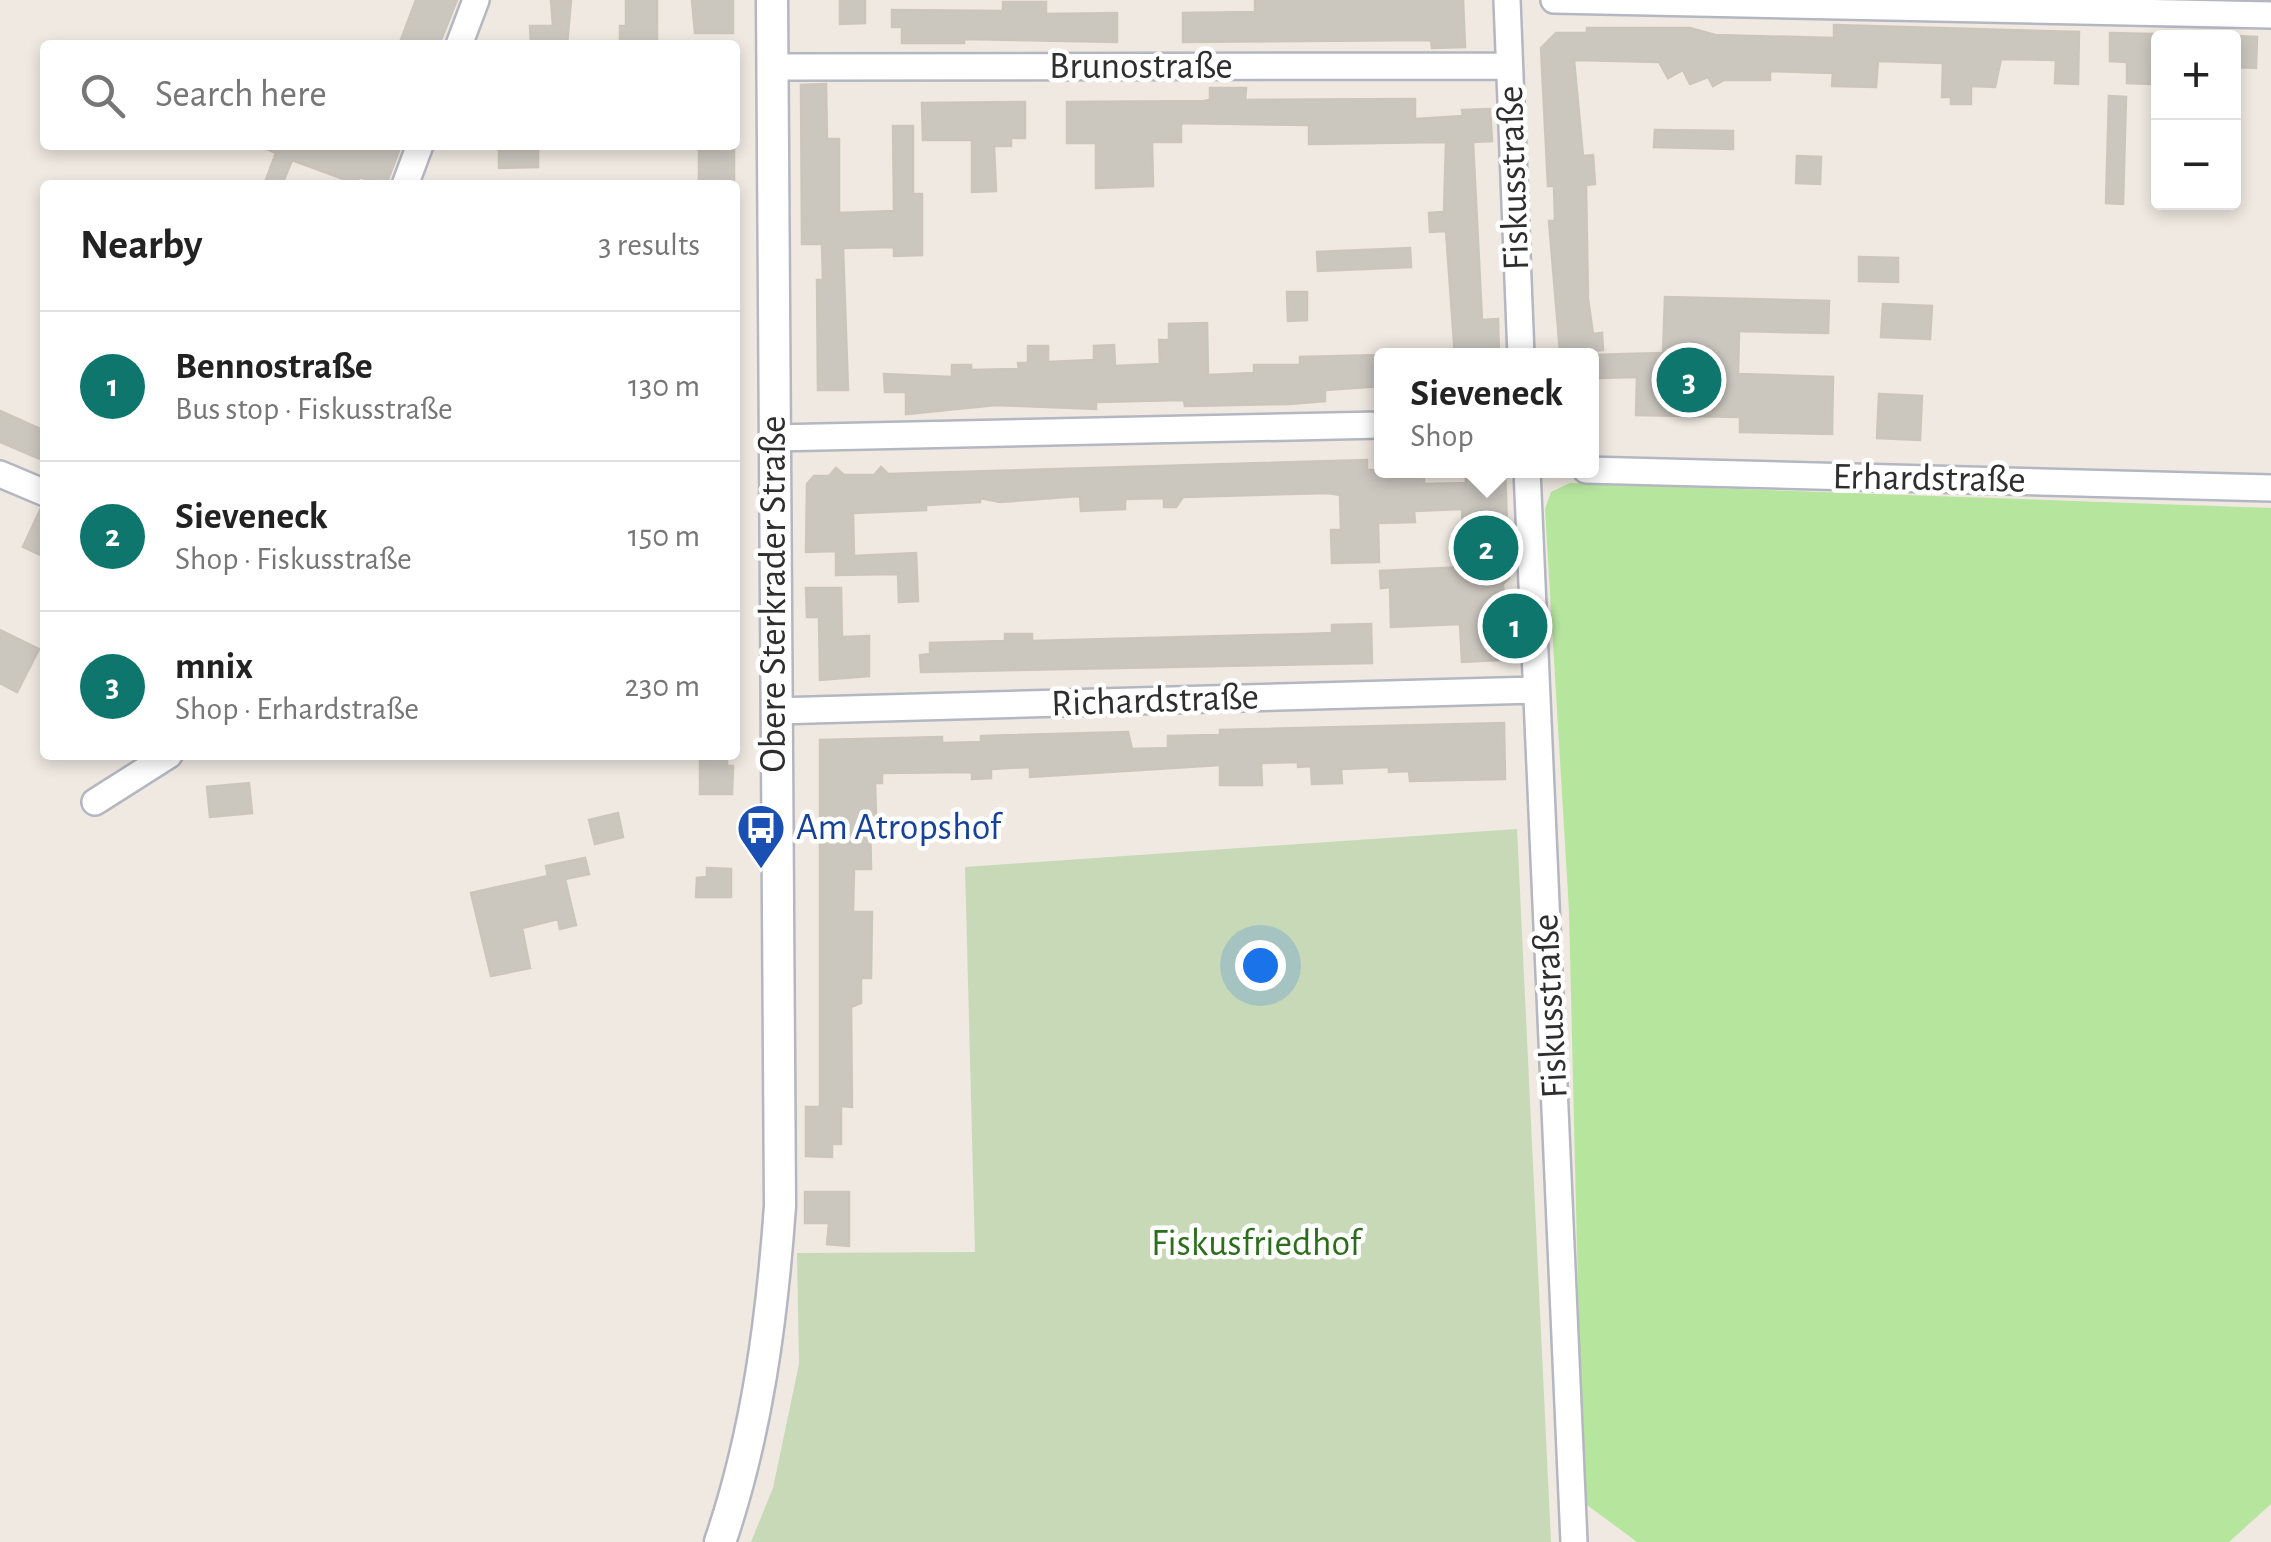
<!DOCTYPE html>
<html lang="en">
<head>
<meta charset="utf-8">
<style>
  :root { --surface:#fff; --page:#f6f6f6; --text:#222; --muted:#767676; --line:#e0e0e0; --accent:#0f766e }
  body { margin:0; font-family:"Alegreya Sans",sans-serif; background:var(--page); color:var(--text) }
  .controls { position:absolute; right:30px; top:30px; display:grid; overflow:hidden; border-radius:10px; box-shadow:0 5px 15px #0003 }
  .controls button { width:90px; height:90px; display:grid; place-items:center; padding:0; border:0; border-bottom:2px solid var(--line); background:var(--surface); color:var(--text); font:50px sans-serif }
  .you { position:absolute; left:1260px; top:965px; width:35px; height:35px; margin:-25px; border:8px solid #fff; border-radius:50%; background:#1a73e8; box-shadow:0 0 0 15px #1a73e833 }
  .badge { display:grid; place-items:center; width:65px; height:65px; border-radius:50%; background:var(--accent); color:#fff; font-size:32px; font-weight:700 }
  .pin { position:absolute; translate:-50% -50%; border:5px solid #fff; box-shadow:0 2px 10px #0006 }
  .popup { position:absolute; left:1374px; top:348px; width:225px; height:130px; box-sizing:border-box; display:grid; place-content:center; border-radius:10px; background:var(--surface); filter:drop-shadow(0 2px 8px #0005); font-size:32px; white-space:nowrap; color:var(--muted) }
  .popup b { font-size:38px; color:var(--text) }
  .popup::after { content:''; position:absolute; left:50%; top:100%; margin-left:-20px; border:20px solid transparent; border-top-color:var(--surface) }
  .list { margin:0; padding:0; list-style:none }
  h2 { display:flex; justify-content:space-between; align-items:center; height:130px; margin:0; padding:0 40px; font-size:42px }
  h2 small { font-size:32px; font-weight:400; color:var(--muted) }
  .list li { display:grid; grid-template-columns:65px 1fr auto; gap:30px; align-items:center; box-sizing:border-box; height:150px; padding:0 40px; border-top:2px solid var(--line) }
  .list b { display:block; font-size:38px; white-space:nowrap }
  .list p { margin:0; font-size:32px; white-space:nowrap; color:var(--muted) }
  .list em { font-size:32px; font-style:normal; color:var(--muted) }
  .icon { flex:none; width:55px; height:55px; fill:none; stroke:currentColor; stroke-width:2; stroke-linecap:round; stroke-linejoin:round }
  .map { position:relative; flex:none; width:2271px; height:1542px; overflow:hidden }
  .search { position:absolute; background:var(--surface); box-shadow:0 5px 15px #0003; left:40px; top:40px; width:700px; height:110px; display:flex; align-items:center; gap:25px; box-sizing:border-box; padding:0 35px; border-radius:10px; color:var(--muted); font-size:38px }
  .panel { position:absolute; background:var(--surface); box-shadow:0 5px 15px #0003; left:40px; top:180px; width:700px; height:580px; border-radius:10px }
  .map>svg:first-child { display:block }
</style>
</head>
<body>
<div class="map">
<svg width="2271" height="1542" viewBox="0 0 2271 1542">
  <rect width="100%" height="100%" fill="#efe9e1"/>
  <path fill="#b6e59e" d="M1570,483L2271,508V1504L2229,1542H1637L1583,1502L1569,911L1545,509L1551,492Z"/>
  <path fill="#c8d9b8" d="M1517,829L1551,1542H751L773,1488L799,1364L797,1253L975,1252L965,867Z"/>
  <path fill="#cbc7bf" stroke="#cbc5ba" stroke-width="2.5" d="M416,0H457L439,45H399Z
    M551,0H571L567,45H531L530,26H553Z
    M626,0H657V43H620V26H626Z
    M692,0H733V33H695Z
    M840,0H865V23L840,24Z
    M1255,0H1463L1465,47L1432,48L1431,40L1183,42V13L1255,12Z
    M1003,2H1046V14L1117,13V42L964,39V43H902V27H892V10L1003,11Z
    M1834,25L2079,32L2078,84L2055,83L2056,60L2001,59L1995,87L1971,86V104H1951V97H1942L1943,63L1878,61L1876,87L1832,86L1833,73L1770,71V80H1724L1713,86L1708,77L1690,84L1683,70L1668,78L1659,62L1574,60L1583,156L1593,155L1595,184L1586,185L1588,299L1593,334L1602,333L1603,350L1560,352L1549,221H1555L1554,186H1548L1541,48L1556,33H1587V28H1690L1715,35L1834,38Z
    M2110,33L2153,34L2152,84L2127,83V62L2110,61Z
    M2234,36L2257,37L2256,68L2234,67Z
    M826,84L827,139H839V213L894,211L893,126H913V194H922V255L894,256V247L843,248L848,390H818L817,280H823L822,244H802L801,85Z
    M1210,88H1246L1245,100L1415,99V119L1463,116L1462,110L1490,109L1492,141L1473,142L1482,320L1498,319L1499,356H1455L1446,231L1430,232L1429,213L1444,212L1446,142L1309,144V125L1181,123V142H1152L1153,186L1096,188V143H1067V102L1204,101L1210,100Z
    M2109,96L2126,97L2123,204L2106,203Z
    M1025,102V138H1011V146H994L996,191L972,192V140H923L922,103Z
    M1655,130L1733,131V149L1654,147Z
    M258,145H401L386,185L359,177L357,184L292,160L282,185H264L276,153Z
    M499,145H538V167L499,168Z
    M699,145H734V185H699Z
    M1797,156L1821,157L1820,184L1796,183Z
    M1410,248L1411,267L1318,271L1317,252Z
    M1859,257L1898,258V282L1859,281Z
    M1287,292H1307V320L1288,321Z
    M1665,297L1829,301L1828,333L1739,331L1738,374L1833,377L1832,434L1740,432V417L1636,415L1637,377L1598,378L1592,373L1591,355L1663,353Z
    M1883,304L1932,306L1930,339L1881,337Z
    M1207,323L1208,375L1254,373V365H1300V357L1381,355V386L1325,390V401L1289,404L1185,406L1184,400L1138,401L1096,402V409L996,405L906,414V392H885L884,374L952,377V365H971V370L1019,369L1018,363H1028V346H1048V362L1094,360V346L1114,345L1115,366L1160,364L1159,340H1169V324Z
    M1879,394L1922,396L1920,440L1877,438Z
    M0,411L45,431V461L0,442Z
    M1367,460V470H1424V484L1466,483V471L1505,470L1509,578L1503,584L1505,620H1498L1499,660L1462,662L1460,624L1391,627L1390,587L1381,588L1380,571L1465,567L1462,509L1414,511L1415,522L1378,523L1379,562L1332,563L1331,530H1341L1340,495L1328,493L1183,497L1176,507H1164V498L1125,499V509L1081,511L1080,496L1000,502L980,498V502L926,505V510L853,513L854,556L916,553L918,601L899,602L898,574L836,575V551L806,552L807,484L814,476H829L836,468L844,475H874L881,467L888,474Z
    M41,508L45,509V557L23,547Z
    M806,588H841L842,637L869,636V676L820,680L819,617H807Z
    M1371,624L1372,663L921,672L920,655L930,654V643L1005,641V634H1032V641L1305,634L1332,633V625Z
    M0,630L39,649L17,692L0,683Z
    M1504,723L1505,779L1410,781L1409,771L1389,772V767L1341,769L1342,783L1312,784L1311,766L1298,767V762L1261,763L1262,785H1220V765L1030,777V767L991,769V778L972,779V772L882,773V783H875L876,815H870L871,869H854L853,912H872L871,978H861V1003L851,1007L852,1107L841,1106V1144H832V1157L806,1156V1107H820V740L942,737V743L981,742V736L1128,732L1132,749L1168,748V736L1220,735V730Z
    M700,755H727V766H733L732,794H700Z
    M249,783L252,813L210,817L207,787Z
    M618,813L623,837L595,844L589,820Z
    M585,858L589,874L565,879L576,925L560,929L558,919L522,928L530,968L491,976L471,893L548,876L546,866Z
    M707,868L731,869V897H696L697,878L707,877Z
    M805,1192H849V1246L827,1244L829,1223H805Z"/>
  <g fill="none" stroke-linecap="round" stroke-linejoin="round">
    <g stroke="#b4b7c1" stroke-width="30">
      <path id="minor" d="M1507,0L1521,356
        M1554,0L2271,15
        M459,45L476,0
        M773,67L1509,66
        M405,185L420,145
        M773,438L1381,425
        M1527,470L1574,1542
        M1586,470L2271,488
        M0,474L45,493
        M775,711L1535,690
        M95,802L169,755"/>
    </g>
    <g stroke="#b4b7c1" stroke-width="35">
      <path id="tertiary" d="M720,1542C757,1434 772,1319 780,1206L772,0"/>
    </g>
    <use href="#minor" stroke="#fff" stroke-width="25"/>
    <use href="#tertiary" stroke="#fff" stroke-width="30"/>
  </g>
  <defs>
    <g id="bus-pin" transform="scale(2.5)"><path d="M0 17L-7.5 6A9.5 9.5 0 1 1 7.5 6Z" fill="#1a4fb4" stroke="#fff"/><path d="M-5-6H5V4H4V6H2V4H-2V6H-4V4H-5ZM-3.5-4V0h7V-4ZM-3.5 1.2v1.5H-2V1.2ZM2 1.2v1.5H3.5V1.2Z" fill="#fff"/></g>
  </defs>
  <g fill-rule="evenodd">
    <use href="#bus-pin" x="761" y="828"/>
  </g>
  <g text-anchor="middle" dominant-baseline="central" stroke-width="9" stroke-linejoin="round" paint-order="stroke">
    <g font-size="38" fill="#2e2e2e" stroke="#fff">
      <text x="1141" y="67">Brunostraße</text>
      <text transform="translate(1514 178) rotate(-92)">Fiskusstraße</text>
      <text transform="translate(1929 479) rotate(1)">Erhardstraße</text>
      <text transform="translate(774 594) rotate(-90)">Obere Sterkrader Straße</text>
      <text transform="translate(1155 701) rotate(-2)">Richardstraße</text>
      <text transform="translate(1551 1006) rotate(-93)">Fiskusstraße</text>
    </g>
    <g font-size="38" fill="#164399" stroke="#fff" text-anchor="start">
      <text x="796" y="828">Am Atropshof</text>
    </g>
    <g font-size="38" fill="#2c6e1b" stroke="#fff">
      <text x="1256" y="1244">Fiskusfriedhof</text>
    </g>
  </g>
</svg>
<div class="controls">
<button>+</button>
<button>−</button>
</div>
<div class="you"></div>
<div class="pin badge" style="left:1515px;top:626px">1</div>
<div class="pin badge" style="left:1486px;top:548px">2</div>
<div class="popup"><b>Sieveneck</b>Shop</div>
<div class="pin badge" style="left:1689px;top:380px">3</div>
<div class="search"><svg class="icon" aria-label="search" viewBox="0 0 24 24"><circle cx="10" cy="10" r="6"/><path d="M15 15l6 6"/></svg>Search here</div>
<section class="panel">
<h2>Nearby<small>3 results</small></h2>
<ul class="list">
<li><span class="badge">1</span><div><b>Bennostraße</b><p>Bus stop · Fiskusstraße</p></div><em>130 m</em></li>
<li><span class="badge">2</span><div><b>Sieveneck</b><p>Shop · Fiskusstraße</p></div><em>150 m</em></li>
<li><span class="badge">3</span><div><b>mnix</b><p>Shop · Erhardstraße</p></div><em>230 m</em></li>
</ul>
</section>
</div>
</body>
</html>
